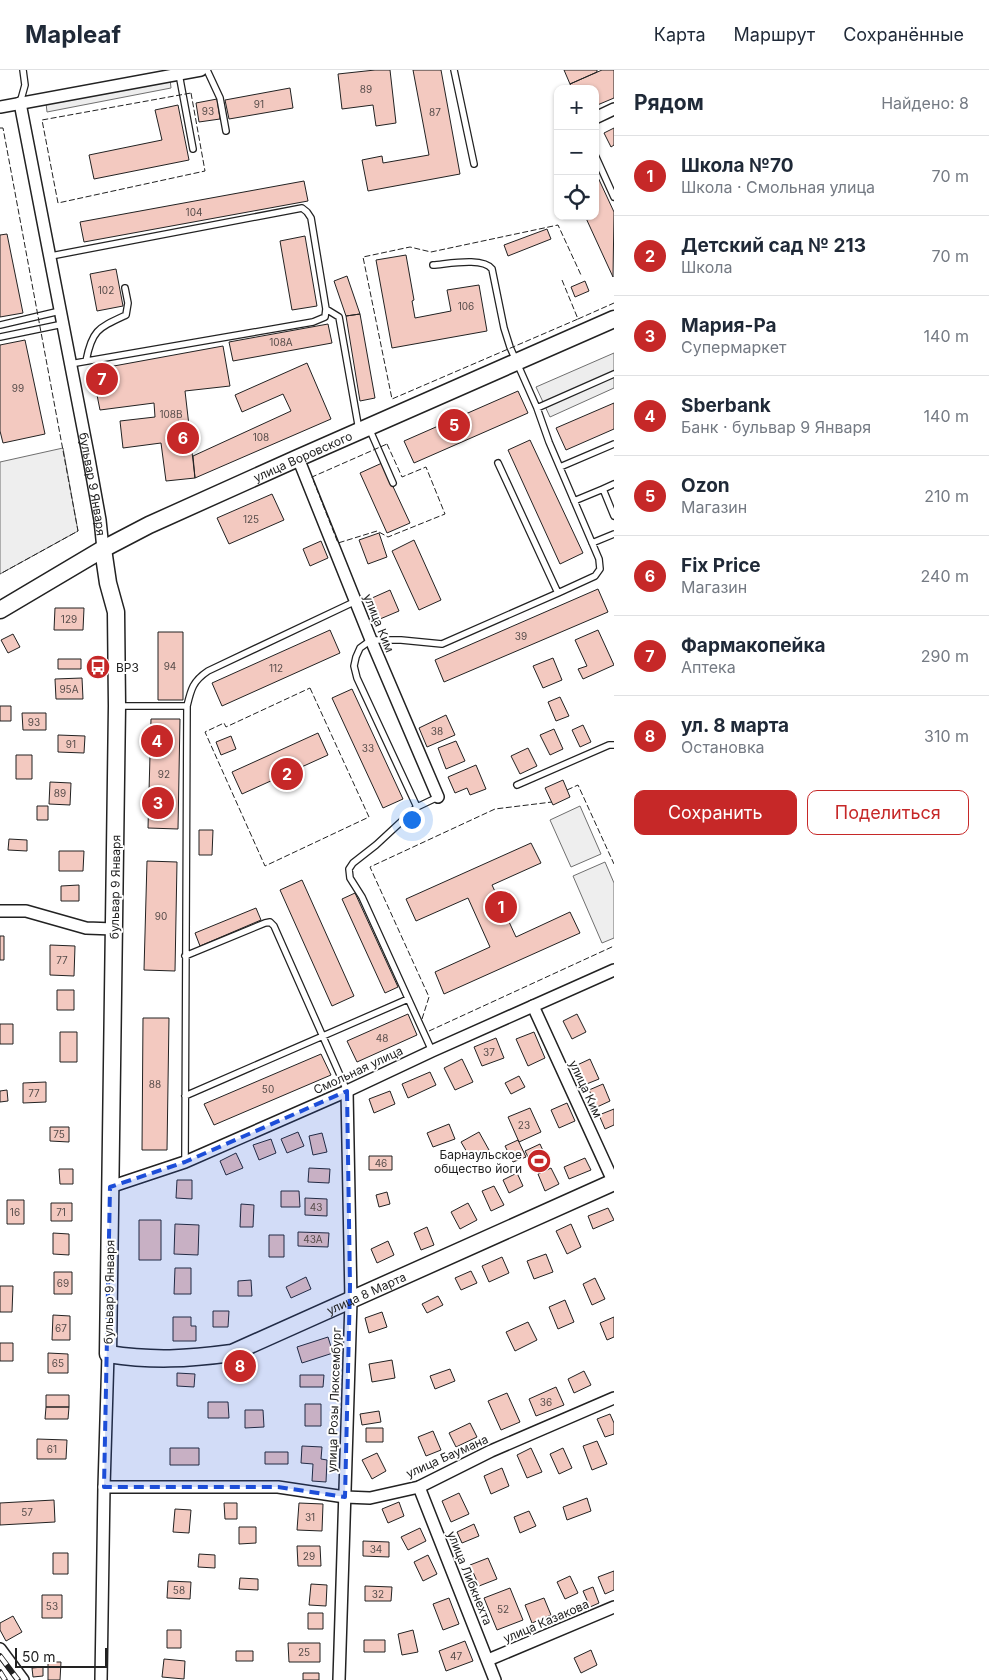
<!DOCTYPE html>
<html lang="ru">
<head>
<meta charset="utf-8">
<style>
  :root { --surface:#fff; --page:#f6f6f7; --text:#1f2937; --muted:#747a83; --line:#e0e1e3; --accent:#c62828 }
  body { margin:0; font-family:Inter,sans-serif; background:var(--page); color:var(--text) }
  .controls { position:absolute; right:15px; top:15px; display:grid; overflow:hidden; border-radius:10px; box-shadow:0 1px 4px #0004 }
  .controls button { width:45px; height:45px; display:grid; place-items:center; padding:0; border:0; border-bottom:1px solid var(--line); background:var(--surface); color:var(--text); font:25px sans-serif }
  .scale { position:absolute; left:15px; bottom:12px; width:92px; box-sizing:border-box; padding-left:5px; border:2px solid #222; border-top:0; font-size:14px; line-height:18px; white-space:nowrap; color:#222; -webkit-text-stroke:4px #fff; paint-order:stroke }
  .you { position:absolute; left:411px; top:749px; width:18px; height:18px; margin:-12px; border:4px solid #fff; border-radius:50%; background:#1a73e8; box-shadow:0 0 0 8px #1a73e833 }
  .badge { display:grid; place-items:center; width:32px; height:32px; border-radius:50%; background:var(--accent); color:#fff; font-size:16px; font-weight:700 }
  .pin { position:absolute; translate:-50% -50%; border:2px solid #fff; box-shadow:0 1px 5px #0006 }
  .list { margin:0; padding:0; list-style:none }
  h2 { display:flex; justify-content:space-between; align-items:center; height:65px; margin:0; padding:0 20px; font-size:21px }
  h2 small { font-size:16px; font-weight:400; color:var(--muted) }
  .list li { display:grid; grid-template-columns:32px 1fr auto; gap:15px; align-items:center; box-sizing:border-box; height:80px; padding:0 20px; border-top:1px solid var(--line) }
  .list b { display:block; font-size:19px; white-space:nowrap }
  .list p { margin:0; font-size:16px; white-space:nowrap; color:var(--muted) }
  .list em { font-size:16px; font-style:normal; color:var(--muted) }
  .actions { display:flex; gap:10px; padding:15px 20px }
  .actions a { flex:1; padding:11px 0; border:1px solid var(--accent); border-radius:10px; text-align:center; font-size:18px; color:var(--accent) }
  .actions .main { background:var(--accent); color:#fff }
  .icon { flex:none; width:28px; height:28px; fill:none; stroke:currentColor; stroke-width:2; stroke-linecap:round; stroke-linejoin:round }
  .map { position:relative; flex:none; width:614px; height:1610px; overflow:hidden }
  header { display:flex; align-items:center; gap:30px; box-sizing:border-box; height:70px; padding:0 25px; background:var(--surface); border-bottom:1px solid var(--line) }
  header strong { font-size:24px }
  nav { display:flex; gap:28px; margin-inline-start:auto; font-size:18px }
  main { display:flex }
  aside { flex:1; background:var(--surface) }
  .map>svg:first-child { display:block }
</style>
</head>
<body>
<header>
<strong>Mapleaf</strong>
<nav><a>Карта</a><a>Маршрут</a><a>Сохранённые</a></nav>
</header>
<main>
<div class="map">
<svg width="614" height="1610" viewBox="0 0 614 1610">
  <rect width="100%" height="100%" fill="#fff"/>
  <path fill="#eee" stroke="#6f6f6f" d="M63,378L78,461L0,504V392Z
    M580,736L601,784L571,797L550,750Z
    M605,792L614,813V868L602,873L573,806Z"/>
  <path fill="#ededed" stroke="#6f6f6f" d="M170,9L171,18L47,42L46,33Z
    M614,283V318L550,347L536,317Z"/>
  <path fill="#f3c9c0" stroke="#222" d="M375,0H390L396,53L376,56L373,35L342,39L338,4Z
    M413,0H441L460,104L368,121L362,90L382,86L383,93L429,85Z
    M564,0H597V2L570,14Z
    M602,0H614V28L595,36V19H572L570,14Z
    M290,18L293,38L229,49L225,30Z
    M217,29L220,49L199,52L196,33Z
    M178,35L189,90L94,109L89,85L162,70L155,40Z
    M614,58V75L611,77L604,63Z
    M595,101L614,142L613,207L585,146H595Z
    M304,111L308,131L84,172L80,152Z
    M547,159L551,169L508,186L504,175Z
    M7,164L23,243L0,247V165Z
    M305,166L317,236L292,240L280,171Z
    M406,185L414,230L412,231L415,248L451,241L447,220L479,215L487,261L392,278L376,190Z
    M116,199L123,236L97,241L90,204Z
    M347,206L360,244L346,246L334,211Z
    M585,211L589,221L575,227L571,217Z
    M360,244L375,328L360,331L346,246Z
    M328,254L332,273L233,291L229,272Z
    M25,270L45,364L3,373L0,361V275Z
    M223,276L230,316L185,321L195,408L166,411L161,373L123,378L120,351L155,347L154,333L100,340L92,300Z
    M307,293L331,349L195,408L193,386L291,341L283,324L242,342L235,325Z
    M518,321L528,343L414,393L404,371Z
    M614,333V359L566,380L556,358Z
    M530,370L583,483L560,494L508,380Z
    M382,393L410,453L387,463L360,403Z
    M272,424L284,450L229,474L217,448Z
    M379,463L387,487L368,494L359,470Z
    M414,470L441,530L419,540L392,481Z
    M321,471L328,488L310,496L303,479Z
    M598,519L608,542L444,612L435,590Z
    M390,520L399,541L380,549L372,528Z
    M55,538H84L83,560H54Z
    M330,560L340,583L222,636L212,613Z
    M598,560L614,595L583,609L578,599L587,596L575,570Z
    M158,562H183V630H158Z
    M13,564L20,577L8,583L1,570Z
    M553,588L562,610L543,618L533,596Z
    M58,589H81V599H58Z
    M82,608L83,629H56L55,609Z
    M352,619L403,729L383,738L332,628Z
    M560,627L569,646L556,651L548,632Z
    M0,636H11V651H0Z
    M22,643H46V660H23Z
    M446,645L455,665L427,677L419,658Z
    M151,649H180L178,759L148,758Z
    M583,655L591,672L580,677L572,660Z
    M554,659L563,679L550,685L540,665Z
    M318,663L328,685L242,724L232,702Z
    M58,665L85,666L84,683L58,682Z
    M231,666L236,679L221,685L216,672Z
    M456,671L465,691L446,699L438,678Z
    M528,678L537,696L520,704L511,686Z
    M16,685H32V709H16Z
    M476,695L486,719L470,725L467,718L455,723L448,707Z
    M563,710L570,727L553,735L545,718Z
    M50,712L71,713L70,735L49,734Z
    M37,736H48V750H37Z
    M199,760H213L212,785H199Z
    M9,769L27,770V781L8,780Z
    M531,773L541,793L492,815L516,867L570,842L580,863L444,924L435,902L490,877L468,828L416,851L406,829Z
    M59,781H84L83,801H59Z
    M147,791L177,792L175,901L144,900Z
    M302,810L354,926L332,936L280,820Z
    M79,815V831H61V816Z
    M355,823L398,917L385,923L342,829Z
    M256,838L261,850L200,876L195,863Z
    M0,866H4V890H0Z
    M50,875L75,876L74,906L50,905Z
    M57,920H74V940H57Z
    M408,944L417,965L357,992L347,971Z
    M577,944L586,962L572,969L563,951Z
    M143,948H169L167,1080H142Z
    M0,954H13V974H0Z
    M60,962H77V992H60Z
    M534,962L545,988L528,996L516,969Z
    M496,968L504,988L482,996L474,977Z
    M321,984L331,1005L214,1055L204,1034Z
    M462,989L473,1012L455,1020L444,998Z
    M590,989L599,1009L584,1015L575,996Z
    M430,1002L436,1015L408,1028L402,1014Z
    M519,1006L525,1017L511,1024L505,1013Z
    M46,1012V1032L23,1033V1013Z
    M603,1014L610,1031L597,1037L589,1020Z
    M7,1020L8,1031L0,1032V1021Z
    M390,1021L395,1034L374,1043L369,1029Z
    M567,1033L575,1051L559,1058L551,1040Z
    M530,1038L541,1062L519,1072L508,1047Z
    M614,1039V1055L605,1059L599,1045Z
    M449,1054L455,1069L433,1077L427,1063Z
    M50,1057H69V1072L50,1071Z
    M298,1062L304,1076L287,1083L281,1069Z
    M479,1062L489,1080L471,1089L461,1072Z
    M322,1063L327,1082L313,1085L309,1066Z
    M271,1069L276,1083L259,1090L253,1075Z
    M518,1070L526,1087L513,1092L505,1076Z
    M540,1074L549,1094L535,1101L525,1081Z
    M236,1083L243,1098L226,1105L220,1091Z
    M369,1086H392V1100H369Z
    M585,1088L591,1100L569,1109L564,1097Z
    M309,1098L330,1099L329,1113L308,1112Z
    M551,1098L559,1114L545,1121L538,1104Z
    M59,1099H73V1114H60Z
    M517,1103L523,1116L509,1123L503,1110Z
    M177,1110H192V1129L176,1128Z
    M494,1116L504,1135L491,1141L482,1121Z
    M281,1121H299L300,1137H281Z
    M387,1122L390,1134L379,1137L376,1125Z
    M305,1128L327,1129V1146L305,1145Z
    M7,1130H24V1154H7Z
    M51,1133H72V1151H51Z
    M468,1133L477,1150L460,1159L451,1142Z
    M241,1134L254,1135L253,1157H240Z
    M608,1138L614,1150L593,1159L588,1146Z
    M139,1150H161V1190H139Z
    M175,1154L199,1155L198,1185L174,1184Z
    M571,1154L581,1177L567,1184L556,1161Z
    M427,1157L434,1175L421,1180L414,1163Z
    M298,1162L329,1163L328,1177L298,1176Z
    M53,1163L69,1164V1185L53,1184Z
    M269,1165H284V1187H269Z
    M388,1171L394,1185L377,1193L371,1179Z
    M546,1184L553,1202L534,1209L527,1191Z
    M502,1187L509,1203L489,1212L482,1196Z
    M175,1198H191V1224H174Z
    M471,1201L477,1213L461,1220L455,1208Z
    M54,1202H72V1224H54Z
    M306,1207L311,1219L291,1228L286,1217Z
    M595,1208L605,1229L592,1235L583,1214Z
    M251,1210L252,1226H238V1211Z
    M0,1216H13L12,1242H0Z
    M438,1226L443,1235L427,1243L422,1234Z
    M565,1230L574,1252L558,1259L549,1237Z
    M213,1241H229L228,1257H213Z
    M382,1242L387,1257L369,1263L365,1248Z
    M53,1245L70,1246V1270H52Z
    M173,1247H191V1256H196V1271H173Z
    M614,1247V1267L607,1270L600,1253Z
    M528,1252L537,1270L515,1281L506,1262Z
    M328,1267L333,1283L302,1293L297,1277Z
    M0,1273H13V1291H0Z
    M48,1283L68,1284V1303H48Z
    M392,1290L395,1308L372,1312L369,1294Z
    M450,1299L455,1311L435,1319L430,1306Z
    M584,1301L591,1315L574,1323L568,1309Z
    M177,1303L195,1304L194,1317L177,1316Z
    M300,1305H324L323,1317H300Z
    M556,1317L564,1335L536,1346L529,1329Z
    M507,1323L520,1352L501,1360L488,1331Z
    M46,1325H69V1337H46Z
    M208,1332H228L229,1348H208Z
    M305,1334H321V1356H305Z
    M46,1337H69L68,1349H45Z
    M245,1340H263L264,1357L245,1358Z
    M379,1341L381,1352L362,1355L360,1344Z
    M610,1344L614,1353V1364L605,1367L597,1349Z
    M470,1353L477,1367L456,1377L449,1363Z
    M366,1358H383V1372H366Z
    M433,1361L441,1380L426,1386L418,1367Z
    M37,1369L67,1370L66,1389H37Z
    M597,1371L607,1394L592,1400L583,1376Z
    M302,1376L322,1377L321,1389L327,1390L326,1412L312,1411L313,1394L301,1393Z
    M170,1378H199V1395H170Z
    M531,1378L542,1402L527,1408L517,1385Z
    M563,1378L572,1398L559,1404L550,1384Z
    M265,1382H288V1394H265Z
    M377,1383L386,1401L372,1409L362,1390Z
    M502,1398L509,1416L491,1424L484,1406Z
    M459,1423L469,1444L451,1452L442,1431Z
    M587,1428L591,1441L567,1450L563,1437Z
    M54,1430L55,1452L0,1455V1433Z
    M399,1432L404,1446L388,1453L382,1439Z
    M224,1433H237V1449H225Z
    M299,1433L323,1434L322,1461L297,1460Z
    M175,1439L191,1440L189,1463L173,1462Z
    M529,1441L536,1456L520,1463L514,1447Z
    M474,1454L479,1466L462,1473L457,1462Z
    M239,1457H256V1473L239,1474Z
    M420,1458L426,1471L408,1480L401,1467Z
    M363,1471L389,1472V1487L363,1486Z
    M297,1476H320L321,1496H298Z
    M53,1483H68V1504H53Z
    M199,1484L215,1485V1498L198,1497Z
    M428,1485L437,1504L423,1511L414,1492Z
    M488,1488L497,1509L479,1516L470,1495Z
    M614,1501V1520L605,1524L598,1507Z
    M570,1506L578,1523L565,1529L557,1512Z
    M240,1508L258,1509V1520L239,1519Z
    M168,1511L191,1512L190,1529L167,1528Z
    M311,1514L327,1515L326,1536L309,1535Z
    M365,1516L392,1517L391,1531H365Z
    M593,1517L599,1533L590,1537L583,1521Z
    M510,1518L523,1550L497,1560L484,1528Z
    M42,1525H62V1548H42Z
    M449,1528L459,1554L443,1560L433,1534Z
    M544,1528L551,1545L532,1553L525,1535Z
    M308,1543H323V1559H308Z
    M13,1546L22,1562L6,1571L0,1560V1553Z
    M167,1560H181V1578H167Z
    M413,1560L418,1582L402,1585L398,1564Z
    M364,1570H385V1582H364Z
    M465,1571L473,1591L446,1601L439,1581Z
    M288,1573H320V1592H289Z
    M591,1580L597,1595L581,1603L574,1588Z
    M236,1581H253V1591H236Z
    M164,1589L185,1591L184,1609L162,1607Z
    M48,1592H61L60,1610H48Z
    M43,1597V1606L33,1607L32,1598Z
    M303,1603H319V1610H303Z"/>
  <g fill="none" stroke-linecap="round" stroke-linejoin="round">
    <g stroke="#222" stroke-width="8">
      <path id="service" d="M207,0L220,28L226,61
        M454,0L474,94
        M179,4L193,79
        M20,33L25,15L23,0
        M595,85L614,127
        M51,186L302,138L307,142L311,148L326,239L325,247L313,252L70,294
        M433,195C448,194 483,187 492,199L504,258L510,277L537,338L549,372L599,489L600,499L595,506L558,523
        M326,239L339,247L359,360
        M0,255L60,241
        M0,267L63,254
        M86,291C92,260 98,258 126,245L128,233L125,218
        M537,338L614,304
        M369,358L393,413
        M560,397L614,374
        M614,414L603,419L614,446
        M574,431L603,419
        M592,473L614,464
        M119,636H187L185,1092
        M187,636C191,619 193,611 208,601L356,531
        M517,715L609,675H614
        M417,737L357,608L354,596L356,587L360,578L371,570H401L442,574L558,523L498,393
        M185,886L265,853L270,852L274,856L347,1021
        M432,981L362,827L350,808L349,799L353,793L376,775L417,737L438,727
        M185,1026L408,929"/>
    </g>
    <g stroke="#222" stroke-width="14">
      <g id="minor">
        <path id="s1" d="M20,33L89,389L100,450L103,479"/>
        <path d="M0,37L201,0"/>
        <path d="M595,48L614,39"/>
        <path d="M298,388L371,570L438,727"/>
        <path d="M0,841H26L86,858L114,859"/>
        <path d="M533,936L614,1113"/>
        <path d="M110,1117L185,1092L347,1021L432,981L614,900"/>
        <path d="M104,1417H278L345,1427L370,1428L419,1417L491,1381L614,1328"/>
        <path d="M419,1417L495,1610"/>
        <path d="M0,1579L23,1610"/>
        <path d="M488,1590L614,1537"/>
        <path d="M101,1610L104,1417L108,1284"/>
        <path d="M339,1610L351,1231L347,1021"/>
      </g>
    </g>
    <g stroke="#222" stroke-width="19">
      <g id="secondary">
        <path id="s2" d="M103,479L108,513L116,542L117,636L108,1284C153,1291 187,1289 232,1283L614,1112"/>
        <path id="s3" d="M0,540L103,479L149,455L298,388L614,249"/>
      </g>
    </g>
    <use href="#service" stroke="#fff" stroke-width="5.5"/>
    <use href="#minor" stroke="#fff" stroke-width="11"/>
    <use href="#secondary" stroke="#fff" stroke-width="16"/>
    <g stroke="#222" stroke-width="5.5">
      <path id="rail" d="M0,1586L18,1610
        M0,1602L5,1610"/>
    </g>
    <use href="#rail" stroke="#fff" stroke-width="4" stroke-dasharray="11" stroke-linecap="butt"/>
    <path stroke="#222" stroke-width="1" stroke-dasharray="6 2.5" stroke-linecap="butt" d="M191,23L205,101L58,133L42,50Z
      M0,58H3L78,461L0,504
      M562,210L578,249L392,329L363,187L410,177L431,182L558,155L581,205
      M578,249L614,233
      M387,374L402,407L426,397L445,444L388,467L377,461L338,473L312,407Z
      M310,618L369,747L265,796L205,662L224,653L226,657Z
      M567,720L578,715L614,794
      M422,949L429,927L370,797L495,739L552,732
      M429,961L614,876"/>
  </g>
  <path fill="#1d4ed8" fill-opacity="0.2" stroke="#1d4ed8" stroke-width="4" stroke-dasharray="10 6" stroke-linejoin="round" d="M347,1021L350,1216L345,1427L278,1417H104L110,1117L185,1092Z"/>
  <defs>
    <g id="bus-disc" transform="scale(1.25)"><circle r="9.5" fill="#c62828" stroke="#fff"/><path d="M-5-6H5V4H4V6H2V4H-2V6H-4V4H-5ZM-3.5-4V0h7V-4ZM-3.5 1.2v1.5H-2V1.2ZM2 1.2v1.5H3.5V1.2Z" fill="#fff"/></g>
    <g id="stadium-disc" transform="scale(1.25)"><circle r="9.5" fill="#c62828" stroke="#fff"/><path d="M0-5a6.5 5 0 1 0 0 10a6.5 5 0 1 0 0-10ZM-3.5-1.8h7v3.6h-7Z" fill="#fff"/></g>
  </defs>
  <g fill-rule="evenodd">
    <use href="#bus-disc" x="98" y="597"/>
    <use href="#stadium-disc" x="539" y="1091"/>
  </g>
  <g text-anchor="middle" dominant-baseline="central" stroke-width="4" stroke-linejoin="round" paint-order="stroke">
    <g font-size="10" fill="#564c4a">
      <text x="366" y="19">89</text>
      <text x="259" y="34">91</text>
      <text x="208" y="41">93</text>
      <text x="435" y="42">87</text>
      <text x="194" y="142">104</text>
      <text x="106" y="220">102</text>
      <text x="466" y="236">106</text>
      <text x="281" y="272">108А</text>
      <text x="18" y="318">99</text>
      <text x="171" y="344">108В</text>
      <text x="261" y="367">108</text>
      <text x="251" y="449">125</text>
      <text x="69" y="549">129</text>
      <text x="521" y="566">39</text>
      <text x="170" y="596">94</text>
      <text x="276" y="598">112</text>
      <text x="69" y="619">95А</text>
      <text x="34" y="652">93</text>
      <text x="437" y="661">38</text>
      <text x="71" y="674">91</text>
      <text x="368" y="678">33</text>
      <text x="164" y="704">92</text>
      <text x="60" y="723">89</text>
      <text x="161" y="846">90</text>
      <text x="62" y="890">77</text>
      <text x="382" y="968">48</text>
      <text x="489" y="982">37</text>
      <text x="155" y="1014">88</text>
      <text x="268" y="1019">50</text>
      <text x="34" y="1023">77</text>
      <text x="524" y="1055">23</text>
      <text x="59" y="1064">75</text>
      <text x="381" y="1093">46</text>
      <text x="316" y="1137">43</text>
      <text x="15" y="1142">16</text>
      <text x="61" y="1142">71</text>
      <text x="313" y="1169">43А</text>
      <text x="63" y="1213">69</text>
      <text x="61" y="1258">67</text>
      <text x="58" y="1293">65</text>
      <text x="546" y="1332">36</text>
      <text x="52" y="1379">61</text>
      <text x="27" y="1442">57</text>
      <text x="310" y="1447">31</text>
      <text x="376" y="1479">34</text>
      <text x="309" y="1486">29</text>
      <text x="179" y="1520">58</text>
      <text x="378" y="1524">32</text>
      <text x="52" y="1536">53</text>
      <text x="503" y="1539">52</text>
      <text x="304" y="1582">25</text>
      <text x="456" y="1586">47</text>
    </g>
    <g font-size="12" fill="#222" stroke="#fff">
      <text stroke="none"><textPath href="#s3" startOffset="340">улица Воровского</textPath></text>
      <text stroke="none"><textPath href="#s1" startOffset="388">бульвар 9 Января</textPath></text>
      <text transform="translate(379 553) rotate(68)">улица Ким</text>
      <text transform="translate(115 817) rotate(-89)">бульвар 9 Января</text>
      <text transform="translate(358 1000) rotate(-25)">Смольная улица</text>
      <text transform="translate(586 1019) rotate(65)">улица Ким</text>
      <text transform="translate(109 1222) rotate(-89)">бульвар 9 Января</text>
      <text stroke="none"><textPath href="#s2" startOffset="1078">улица 8 Марта</textPath></text>
      <text transform="translate(334 1330) rotate(-88)">улица Розы Люксембург</text>
      <text transform="translate(447 1386) rotate(-24)">улица Баумана</text>
      <text transform="translate(470 1508) rotate(68)">улица Либкнехта</text>
      <text transform="translate(546 1551) rotate(-23)">улица Казакова</text>
    </g>
    <g font-size="12" fill="#222" stroke="#fff" text-anchor="start">
      <text x="116" y="597">ВРЗ</text>
      <text x="522" y="1084" text-anchor="end">Барнаульское<tspan x="522" dy="14">общество йоги</tspan></text>
    </g>
  </g>
</svg>
<div class="controls">
<button>+</button>
<button>−</button>
<button><svg class="icon" aria-label="locate" viewBox="0 0 24 24"><circle cx="12" cy="12" r="6"/><path d="M12 2v4M12 18v4M2 12h4M18 12h4"/></svg></button>
</div>
<div class="scale">50 m</div>
<div class="you"></div>
<div class="pin badge" style="left:501px;top:837px">1</div>
<div class="pin badge" style="left:287px;top:704px">2</div>
<div class="pin badge" style="left:158px;top:733px">3</div>
<div class="pin badge" style="left:157px;top:671px">4</div>
<div class="pin badge" style="left:454px;top:355px">5</div>
<div class="pin badge" style="left:183px;top:368px">6</div>
<div class="pin badge" style="left:102px;top:309px">7</div>
<div class="pin badge" style="left:240px;top:1296px">8</div>
</div>
<aside>
<h2>Рядом<small>Найдено: 8</small></h2>
<ul class="list">
<li><span class="badge">1</span><div><b>Школа №70</b><p>Школа · Смольная улица</p></div><em>70 m</em></li>
<li><span class="badge">2</span><div><b>Детский сад № 213</b><p>Школа</p></div><em>70 m</em></li>
<li><span class="badge">3</span><div><b>Мария-Ра</b><p>Супермаркет</p></div><em>140 m</em></li>
<li><span class="badge">4</span><div><b>Sberbank</b><p>Банк · бульвар 9 Января</p></div><em>140 m</em></li>
<li><span class="badge">5</span><div><b>Ozon</b><p>Магазин</p></div><em>210 m</em></li>
<li><span class="badge">6</span><div><b>Fix Price</b><p>Магазин</p></div><em>240 m</em></li>
<li><span class="badge">7</span><div><b>Фармакопейка</b><p>Аптека</p></div><em>290 m</em></li>
<li><span class="badge">8</span><div><b>ул. 8 марта</b><p>Остановка</p></div><em>310 m</em></li>
</ul>
<div class="actions"><a class="main">Сохранить</a><a>Поделиться</a></div>
</aside>
</main>
</body>
</html>
